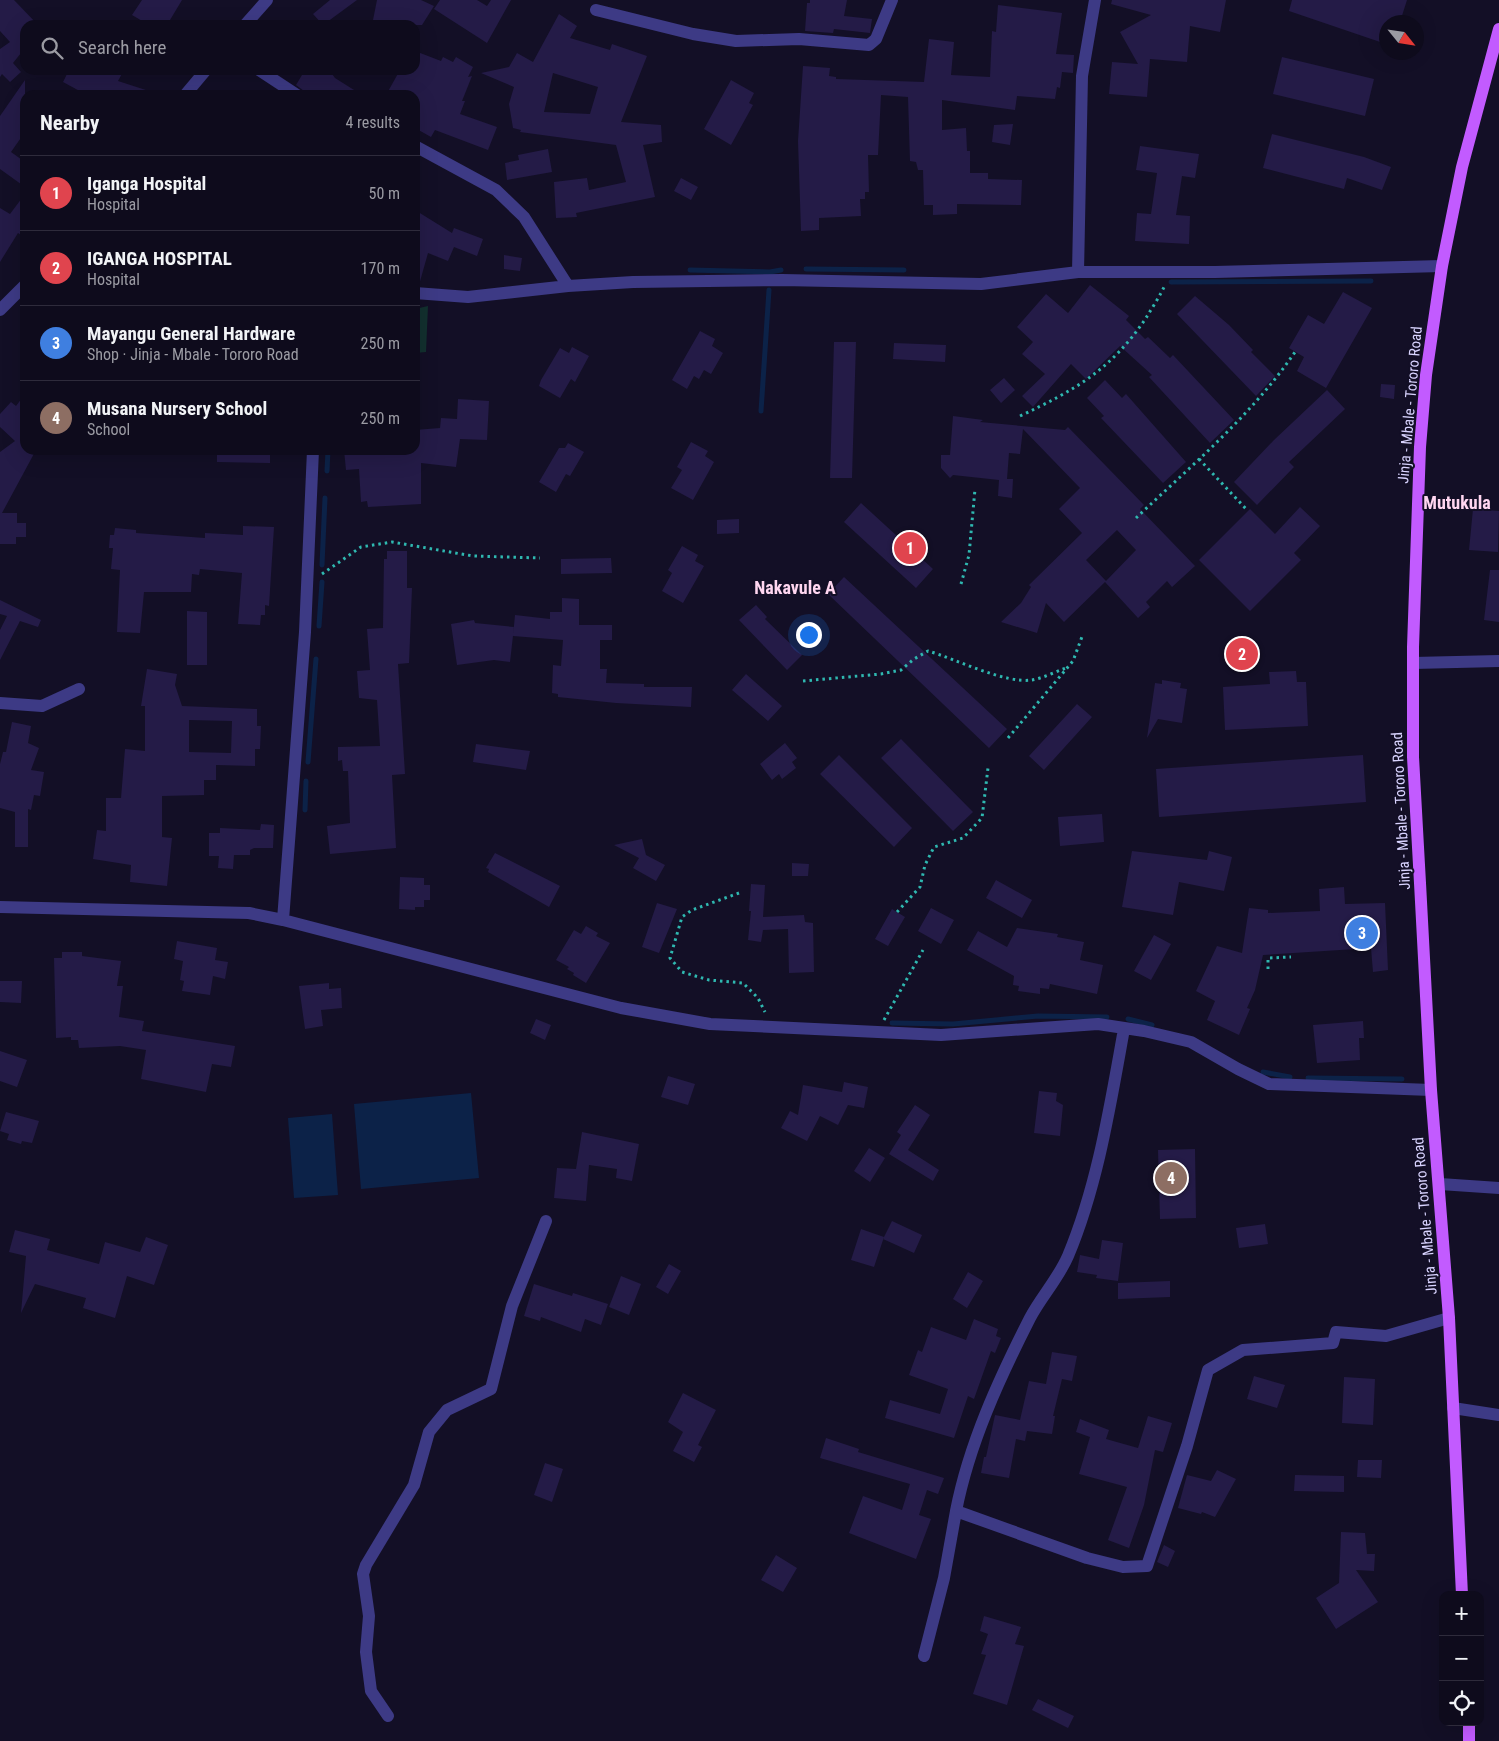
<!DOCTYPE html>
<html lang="en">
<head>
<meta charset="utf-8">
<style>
  :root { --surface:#0e0b1c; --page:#171425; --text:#f1f3f6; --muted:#9b9ba3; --line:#2e2b3b; --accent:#d93025 }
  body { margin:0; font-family:"Roboto Condensed",sans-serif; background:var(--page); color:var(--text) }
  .controls { position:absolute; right:15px; bottom:15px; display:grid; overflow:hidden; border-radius:10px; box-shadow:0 5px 20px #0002 }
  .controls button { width:45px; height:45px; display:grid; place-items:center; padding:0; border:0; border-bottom:1px solid var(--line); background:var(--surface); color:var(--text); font:25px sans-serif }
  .compass { position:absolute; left:1379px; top:15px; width:45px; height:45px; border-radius:50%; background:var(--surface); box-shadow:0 5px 20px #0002; rotate:120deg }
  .you { position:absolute; left:808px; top:634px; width:18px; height:18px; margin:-12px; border:4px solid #fff; border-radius:50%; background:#1a73e8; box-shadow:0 0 0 8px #1a73e833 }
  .badge { display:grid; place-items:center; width:32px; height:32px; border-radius:50%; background:var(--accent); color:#fff; font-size:16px; font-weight:700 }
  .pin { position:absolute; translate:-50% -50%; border:2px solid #fff; box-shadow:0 1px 5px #0006 }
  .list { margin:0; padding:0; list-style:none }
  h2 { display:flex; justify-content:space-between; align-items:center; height:65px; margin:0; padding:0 20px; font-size:21px }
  h2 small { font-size:16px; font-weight:400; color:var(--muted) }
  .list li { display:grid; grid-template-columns:32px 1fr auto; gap:15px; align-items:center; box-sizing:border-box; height:75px; padding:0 20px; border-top:1px solid var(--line) }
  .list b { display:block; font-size:19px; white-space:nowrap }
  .list p { margin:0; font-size:16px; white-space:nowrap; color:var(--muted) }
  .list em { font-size:16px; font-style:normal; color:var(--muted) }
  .icon { flex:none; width:28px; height:28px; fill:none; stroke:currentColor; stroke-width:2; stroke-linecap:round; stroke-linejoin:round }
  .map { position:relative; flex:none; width:1499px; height:1741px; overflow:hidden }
  .search { position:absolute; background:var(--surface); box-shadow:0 5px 20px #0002; left:20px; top:20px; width:400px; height:55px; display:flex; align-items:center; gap:12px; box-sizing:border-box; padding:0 18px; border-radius:15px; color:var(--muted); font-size:19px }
  .panel { position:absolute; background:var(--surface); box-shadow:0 5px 20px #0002; left:20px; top:90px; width:400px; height:365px; border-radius:15px }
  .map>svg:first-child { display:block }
</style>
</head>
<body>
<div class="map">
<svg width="1499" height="1741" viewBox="0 0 1499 1741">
  <rect width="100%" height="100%" fill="#130f26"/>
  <path fill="#12302f" d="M428,306L426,352L415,353V309Z"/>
  <path fill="#0c2248" d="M471,1093L479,1178L361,1189L354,1104Z
    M332,1114L338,1195L294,1198L288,1118Z"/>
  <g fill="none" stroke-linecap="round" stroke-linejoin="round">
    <path stroke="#0c2248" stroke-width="5" d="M806,269L904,270
      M690,270L770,272L781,270
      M1171,282L1371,281
      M761,411L769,290
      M327,471L328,450
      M322,565L325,498
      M319,626L322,582
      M308,762L316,659
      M305,810L306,781
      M1128,1019L1152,1025
      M892,1023L953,1024L1038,1016L1107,1017
      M1263,1072L1290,1077
      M1308,1078L1402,1079"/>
  </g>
  <path fill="#241b47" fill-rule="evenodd" d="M0,0H14L38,25H25V57L21,53L13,63L21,72L10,82L2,74L0,77V49L10,42L0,31Z
    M142,0H182L167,25H149L132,15Z
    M330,0H357L323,25L313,14Z
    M377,0H421L434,6L422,25H372Z
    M440,0H477L487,6L491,0H511L487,43L434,9Z
    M810,0H847L844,16L872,19L870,33L834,29L833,33L805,31L807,3H810Z
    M1112,0H1226L1220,32L1190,26L1187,62L1150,59L1147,97L1109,94L1112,62L1138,64L1120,32L1151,15L1111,4Z
    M1292,0H1407L1400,22H1386V44L1289,11Z
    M998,5L1062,13L1056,54L1074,55L1073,73L1062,72L1060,88L1057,87L1055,99L1017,96L1015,110L942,100V130L966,128L967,151H970V173H988V179L1022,180L1021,205L957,204V214L933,215V205H924L923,170H918L916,162L910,161L908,97L881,95L878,155H868L869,192H865V199H860L861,216L819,218V230L801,231L798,141L803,66L830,68L829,76L836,77V79L924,82L929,39L954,42L951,75L990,77L992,31L996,32Z
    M559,14L577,26L570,38L610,50L612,44L647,56L621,122L661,125L662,142L643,145L655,197L576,213L577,217L556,218L554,182L587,178L589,190L626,182L616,145L520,132L521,130L513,128L509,104L514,87L481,73L509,67L517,53L533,62ZM553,73L598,87L590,114L544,112Z
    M415,51L441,61L443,57L453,62L456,57L473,67L468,77L472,76L462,101H465L460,114L497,127L488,150L435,130L431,137L415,128V95H386L400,70H415Z
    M1282,57L1374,79L1365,116L1273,94Z
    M69,70H124L118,81L152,92L151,95H87L63,82Z
    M309,70H329L335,78L362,95H305L304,91L296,85L302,75Z
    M25,80V132L11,152L25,162V187L0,169V116Z
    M731,80L754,93L749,103L753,105L731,145L704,129Z
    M1013,124L1010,145L992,142L994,125Z
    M1272,134L1364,157L1391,167L1382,190L1347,178L1344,189L1263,168Z
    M1140,146L1199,154L1195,178L1182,176L1176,215L1190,216L1189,244L1135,241L1137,213L1151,214L1157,173L1136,170Z
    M548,149L552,172L507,180L505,163L519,160L518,155Z
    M681,178L698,187L691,200L674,191Z
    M25,194V238L18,233L0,262V208L10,214Z
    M415,210L452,233L454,228L483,239L477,256L454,247L448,261L428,253L419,285H415Z
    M504,255L522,258L520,271L504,269Z
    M1090,285L1129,316L1126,320L1145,339L1148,337L1170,358L1173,355L1234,420L1210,443L1149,377L1152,375L1120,346L1086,379L1071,364L1033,407L1022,396L1045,374L1022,354L1033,342L1017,327L1046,294L1068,313Z
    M1343,292L1372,308L1326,388L1297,371L1304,357L1289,348L1308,315L1324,324Z
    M1195,296L1229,325L1253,350L1251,352L1275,376L1256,396L1177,314Z
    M700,331L715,339L712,346L723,353L711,374L704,370L699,379L694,376L687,389L672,380Z
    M834,342H856L852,478H830Z
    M894,343L946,345L945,362L893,359Z
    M572,347L589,356L575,382L571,379L560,398L539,386L541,380L560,348L569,353Z
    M1004,378L1015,390L1001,403L990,390Z
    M1105,380L1122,398L1126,394L1186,462L1163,483L1101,418L1104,416L1087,398Z
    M1381,384L1395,385L1394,399L1380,397Z
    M1327,390L1345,409L1289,462L1294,467L1257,505L1234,482L1274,440Z
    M25,394V450H36L2,513H17V523H26V537H16V544H0V452L15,441L0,427V414L11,402L16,406Z
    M458,399L489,401L487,440L460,439L456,467L421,463V504L368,507L367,501L361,502L359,469L346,470L344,450H415V430L440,428L441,418L457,419Z
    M953,416L983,420L980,422L1065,430L1068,427L1144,505L1140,509L1195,566L1172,587L1167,581L1146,602L1150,607L1138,618L1105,582L1064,622L1046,603L1037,633L1001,622L1021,603L1031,587L1029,585L1082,533L1059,509L1080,488L1023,429L1020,454L1009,453L1007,479H1013L1012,498L998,496L999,480L953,475L950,478L941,468V455H950ZM1117,530L1136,550L1106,581L1086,560Z
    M691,442L708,451L705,456L714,462L693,500L671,488L682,470L677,467Z
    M568,443L584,452L570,476L566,474L556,492L539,482L559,448H565Z
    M217,450H270V463L217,462Z
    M861,503L933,569L916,588L844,522Z
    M1300,507L1320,526L1294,553L1301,560L1250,611L1199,560L1250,509L1275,534Z
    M1473,509L1499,511L1498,552L1469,550Z
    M739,519V533L717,534V520Z
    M243,526L274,527L269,606L265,605V615H261L260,625L238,624L242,573L200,569L199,575L192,574L191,592H144L140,633L117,632L120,570L111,569L113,548H109L110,535H114L115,528L136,530V533L205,538V533L243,535Z
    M682,546L698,555L695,561L704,566L683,603L662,591L672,573L668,570Z
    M387,551H407V588H412L409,663L398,664L405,774L392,775L396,848L330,854L327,826L350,823L348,771H343L342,760L338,761V747L380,746L377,700L359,698L357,671L370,670L367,629L383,628L384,559H387Z
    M611,558L612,573L561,574V559Z
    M1490,570H1499V622L1484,620Z
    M844,577L1007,729L989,748L828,594Z
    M562,598L579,599V625H612V640H600V669H607L606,683L644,684V687H692L691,707L616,703L558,697V694L552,693L553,665L561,666L563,640L513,636L515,615L550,619V612H562Z
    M0,600L41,620L38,627L20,621L0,660V630L7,616L0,614Z
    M756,605L767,617L765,619L802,655L787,670L739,620Z
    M187,611L207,612V665H187Z
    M474,620L475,623L514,627L510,662L494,660L457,665L451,624Z
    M147,669L177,674L175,685L182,706L257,709V726H261L260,749H255V766L216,765V780H204V795L162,796V837L172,838L167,886L130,882L131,865L93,859L97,830L106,831V798H121L125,749L145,751V706H141ZM189,720L232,721L231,753L189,752Z
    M1296,671L1297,682H1306L1308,726L1225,730L1223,687L1270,684L1269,672Z
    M746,674L782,706L768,721L732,690Z
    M1162,680L1181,683L1180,688L1187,689L1182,723L1158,719L1147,738L1155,683L1162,684Z
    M1077,704L1092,717L1044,770L1029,756Z
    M12,722L31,726L28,743L39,748L31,770L44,772L40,796L34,795L31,810L28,809V847H15V812L0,808V764L3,752H6Z
    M901,739L973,812L953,831L881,758Z
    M785,743L797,758L792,762L796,768L782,779L779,774L772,780L760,764Z
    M476,744L530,751L526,770L473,762Z
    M839,755L912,828L894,847L820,774Z
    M1363,755L1366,802L1159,817L1156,769Z
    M1102,814L1104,842L1060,846L1058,817Z
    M261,824L274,825L273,848H254L250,850V855H234L233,869L218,868L219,856H209V833H220V828L260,830Z
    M642,839L646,855L665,865L656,881L633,868L639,858L614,845Z
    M1132,851L1207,860L1209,851L1232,857L1224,891L1179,882L1173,915L1122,907Z
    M495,853L560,886L549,907L488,872L489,869L486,868Z
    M792,863L809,864L808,876H792Z
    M400,877L424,878V885H430V900H424V907H415V910L399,909Z
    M996,880L1032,900L1022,918L986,898Z
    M751,884L765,885L763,917L804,915L805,922L813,923L814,972L789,973L788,929L763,930L761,942L748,940L751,911H749Z
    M1344,887L1345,904L1385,903L1388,970L1373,972L1371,948L1263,955L1255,990L1247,1008L1250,1009L1239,1035L1207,1020L1215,1001L1196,991L1217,946L1242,953L1249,908L1268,910V913L1320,911L1319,889Z
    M657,903L677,909L659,953L642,947Z
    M931,908L954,920L941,944L918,931Z
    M892,909L905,917L888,946L875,939Z
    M586,926L598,933L596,936L610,943L586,983L573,975L574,973L567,969L569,967L556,960L574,930L581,934Z
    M1017,928L1058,934L1057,937L1084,942L1080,960L1103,965L1097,994L1050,984L1049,989L1040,988V994L1018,991L1019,986L1013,985L1014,976L967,950L978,931L1007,947Z
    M1154,935L1171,944L1151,980L1134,971Z
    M177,941L217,948L215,960L228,962L225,979L213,976L210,995L182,991L184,981L180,980L183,961L174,959Z
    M62,952H82V956L121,961L117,986H123L119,1017L144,1021L142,1031L235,1046L231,1067L212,1064L206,1092L141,1079L146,1050L120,1046L79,1048L78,1040H71V1037L56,1038L54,958H62Z
    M0,981H22L21,1003L0,1002Z
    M329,983V989L341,988L342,1008L321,1010L323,1026L305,1029L299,986Z
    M536,1019L551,1025L545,1040L530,1033Z
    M1363,1021L1364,1038H1359L1360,1060L1317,1063L1313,1025Z
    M0,1051L27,1060L17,1087L0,1081Z
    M668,1076L695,1084L688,1105L661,1097Z
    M844,1082L868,1087L864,1108L848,1105L838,1125L820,1116L807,1141L781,1128L790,1111L798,1115L803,1085L842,1092Z
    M1039,1091L1057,1093L1056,1101L1063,1105L1060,1136L1034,1133Z
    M915,1105L930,1115L908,1150L939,1170L933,1181L889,1154L901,1135L897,1132Z
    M6,1112L39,1121L32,1143L22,1141L21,1144L7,1140L9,1134L0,1131Z
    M582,1132L639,1144L632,1181L616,1178L617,1169L589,1165L586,1201L554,1198L557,1168L576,1169Z
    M869,1148L885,1158L870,1182L854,1171Z
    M1195,1149L1196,1218L1160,1219L1158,1150Z
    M892,1221L922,1235L914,1253L883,1239Z
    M1265,1224L1268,1244L1239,1248L1236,1228Z
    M861,1229L884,1237L874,1267L851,1260Z
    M15,1230L50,1239L47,1250L99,1264L105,1242L140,1252L146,1237L168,1245L154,1285L127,1276L115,1318L83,1308L86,1298L35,1284L21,1313L26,1256L9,1252Z
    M1102,1240L1123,1243L1118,1281L1096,1278L1097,1275L1077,1272L1080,1255L1099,1259Z
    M669,1264L681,1271L668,1294L656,1287Z
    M968,1272L983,1281L967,1308L953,1299Z
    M621,1276L641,1284L629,1315L609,1307Z
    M1170,1281V1297L1118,1299V1283Z
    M534,1284L572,1296L573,1293L608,1304L601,1325L585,1319L581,1332L541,1317L540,1321L524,1316Z
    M974,1319L998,1329L996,1336L1001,1338L995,1353L991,1351L974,1399L968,1396L954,1438L885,1418L890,1400L940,1414L948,1389L909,1375L918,1350L922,1352L931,1327L966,1340Z
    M1052,1352L1077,1356L1072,1381L1062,1379L1053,1416H1055L1052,1434L1027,1431L1025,1441L1016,1439L1009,1478L981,1473L984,1457H986L995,1415L1020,1420L1029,1381L1046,1384Z
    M1254,1376L1285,1385L1277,1408L1247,1399Z
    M1344,1377L1375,1379L1373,1425L1342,1423Z
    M683,1393L716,1410L698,1445L702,1447L694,1462L673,1451L683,1432L668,1422Z
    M1148,1416L1172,1423L1163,1452L1155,1450L1144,1505L1129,1548L1108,1540L1127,1487L1079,1474L1090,1437L1076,1432L1080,1419L1109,1430L1106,1439L1138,1448Z
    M826,1438L859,1449L858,1452L944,1478L938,1494L927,1490L919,1515L931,1519L916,1559L849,1533L863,1496L902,1510L910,1484L820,1458Z
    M1358,1460H1382L1381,1478L1357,1477Z
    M545,1463L563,1469L552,1502L534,1495Z
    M1217,1470L1236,1479L1215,1517L1202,1512L1201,1514L1178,1508L1187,1475L1211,1481Z
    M1295,1475L1344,1476V1492L1294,1491Z
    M1341,1532L1365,1533L1367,1554H1375L1374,1571L1356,1570L1378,1602L1336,1629L1316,1598L1339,1583Z
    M1164,1545L1175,1551L1168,1567L1157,1562Z
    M776,1555L797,1568L783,1592L761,1580Z
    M984,1616L1021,1627L1015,1644L1024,1646L1007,1705L973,1694L986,1655L981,1654L988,1634L980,1631Z
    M1038,1699L1074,1716L1068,1728L1032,1710Z"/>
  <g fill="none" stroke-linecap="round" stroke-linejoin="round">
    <path stroke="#2fb8b0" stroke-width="3" stroke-dasharray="2.5 4" stroke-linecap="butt" d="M1020,416C1075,390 1111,370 1146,318C1152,308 1160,296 1165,285
      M1199,459L1248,511
      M1136,518C1191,466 1252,415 1295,352
      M322,574L361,547L392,542L473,556L540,558
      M961,584L969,555L975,489
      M803,681L881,674L901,670L914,659L928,651C956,659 1005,684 1032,680C1043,678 1055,672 1066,668
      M1008,738L1073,661L1083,634
      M739,893L692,910L682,917L670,958L682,972L709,980L743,983L758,998L765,1012
      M897,912L920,887L925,865L934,847L963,838L982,818L988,768
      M1268,969V958L1291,957
      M884,1020L923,950"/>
    <path stroke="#3d3a85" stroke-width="12" d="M596,10L693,34L736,41L799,39L869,45L876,39L892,0
      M245,25L267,0
      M259,70L297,95
      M185,95L206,70
      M415,146L496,190L524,217L568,286
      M1078,272L1082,76L1095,0
      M415,293L468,297L568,286L633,282L782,280L981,284L1078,272H1215L1442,266
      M0,310L25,285
      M1413,663L1499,661
      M0,703L42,706L79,689
      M0,907L249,913L283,920L305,632L313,450
      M283,920L621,1008L710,1024L941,1035L1098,1024L1144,1031L1191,1042L1238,1069L1269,1084L1431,1090
      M1124,1029C1110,1106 1098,1184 1068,1256C1058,1279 1041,1297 1030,1318C999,1379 969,1444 956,1511L1087,1558L1123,1567L1147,1566L1187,1446L1208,1370L1243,1350L1333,1343L1336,1332L1386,1336L1449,1318
      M1440,1184L1499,1188
      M1453,1408L1499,1415
      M924,1656L944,1578L956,1511
      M388,1716L371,1691L366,1652L369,1616L363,1574L366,1565L414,1485L429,1432L447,1410L491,1389L512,1306L546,1221"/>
    <path stroke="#c25bff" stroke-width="12" d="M1462,1595L1449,1318L1431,1090L1420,883L1413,757V647L1420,447L1426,375L1442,266L1462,167L1499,29
      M1469,1722V1741"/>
  </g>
  <g text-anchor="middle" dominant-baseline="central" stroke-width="4" stroke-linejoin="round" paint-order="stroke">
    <g font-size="15" fill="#d9d4ff" stroke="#130f26">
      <text transform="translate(1410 405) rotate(-85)">Jinja - Mbale - Tororo Road</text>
      <text transform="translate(1401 811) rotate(-93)">Jinja - Mbale - Tororo Road</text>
      <text transform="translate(1425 1216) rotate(-95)">Jinja - Mbale - Tororo Road</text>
    </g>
    <g font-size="18" font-weight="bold" fill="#ffd6f0" stroke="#130f26">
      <text x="1457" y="502">Mutukula</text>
      <text x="795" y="587">Nakavule A</text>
    </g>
  </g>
</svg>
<div class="controls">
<button>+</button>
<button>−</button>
<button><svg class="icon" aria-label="locate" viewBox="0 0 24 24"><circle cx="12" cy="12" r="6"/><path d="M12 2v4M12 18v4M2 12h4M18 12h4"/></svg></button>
</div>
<svg class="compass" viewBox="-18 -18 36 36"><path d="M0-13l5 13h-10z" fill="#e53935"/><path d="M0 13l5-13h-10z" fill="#9b9ba3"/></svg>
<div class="you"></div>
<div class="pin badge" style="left:910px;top:548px;background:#e0444e">1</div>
<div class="pin badge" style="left:1242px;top:654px;background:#e0444e">2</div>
<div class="pin badge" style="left:1362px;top:933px;background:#3f7fe0">3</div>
<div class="pin badge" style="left:1171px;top:1178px;background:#8d6e63">4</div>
<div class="search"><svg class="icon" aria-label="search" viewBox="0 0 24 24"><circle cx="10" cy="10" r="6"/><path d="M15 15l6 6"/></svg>Search here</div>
<section class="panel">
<h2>Nearby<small>4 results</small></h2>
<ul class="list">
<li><span class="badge" style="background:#e0444e">1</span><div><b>Iganga Hospital</b><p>Hospital</p></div><em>50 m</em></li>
<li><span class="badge" style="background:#e0444e">2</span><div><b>IGANGA HOSPITAL</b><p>Hospital</p></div><em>170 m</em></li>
<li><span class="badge" style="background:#3f7fe0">3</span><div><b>Mayangu General Hardware</b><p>Shop · Jinja - Mbale - Tororo Road</p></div><em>250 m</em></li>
<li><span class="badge" style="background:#8d6e63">4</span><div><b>Musana Nursery School</b><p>School</p></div><em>250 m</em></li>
</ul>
</section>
</div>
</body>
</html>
